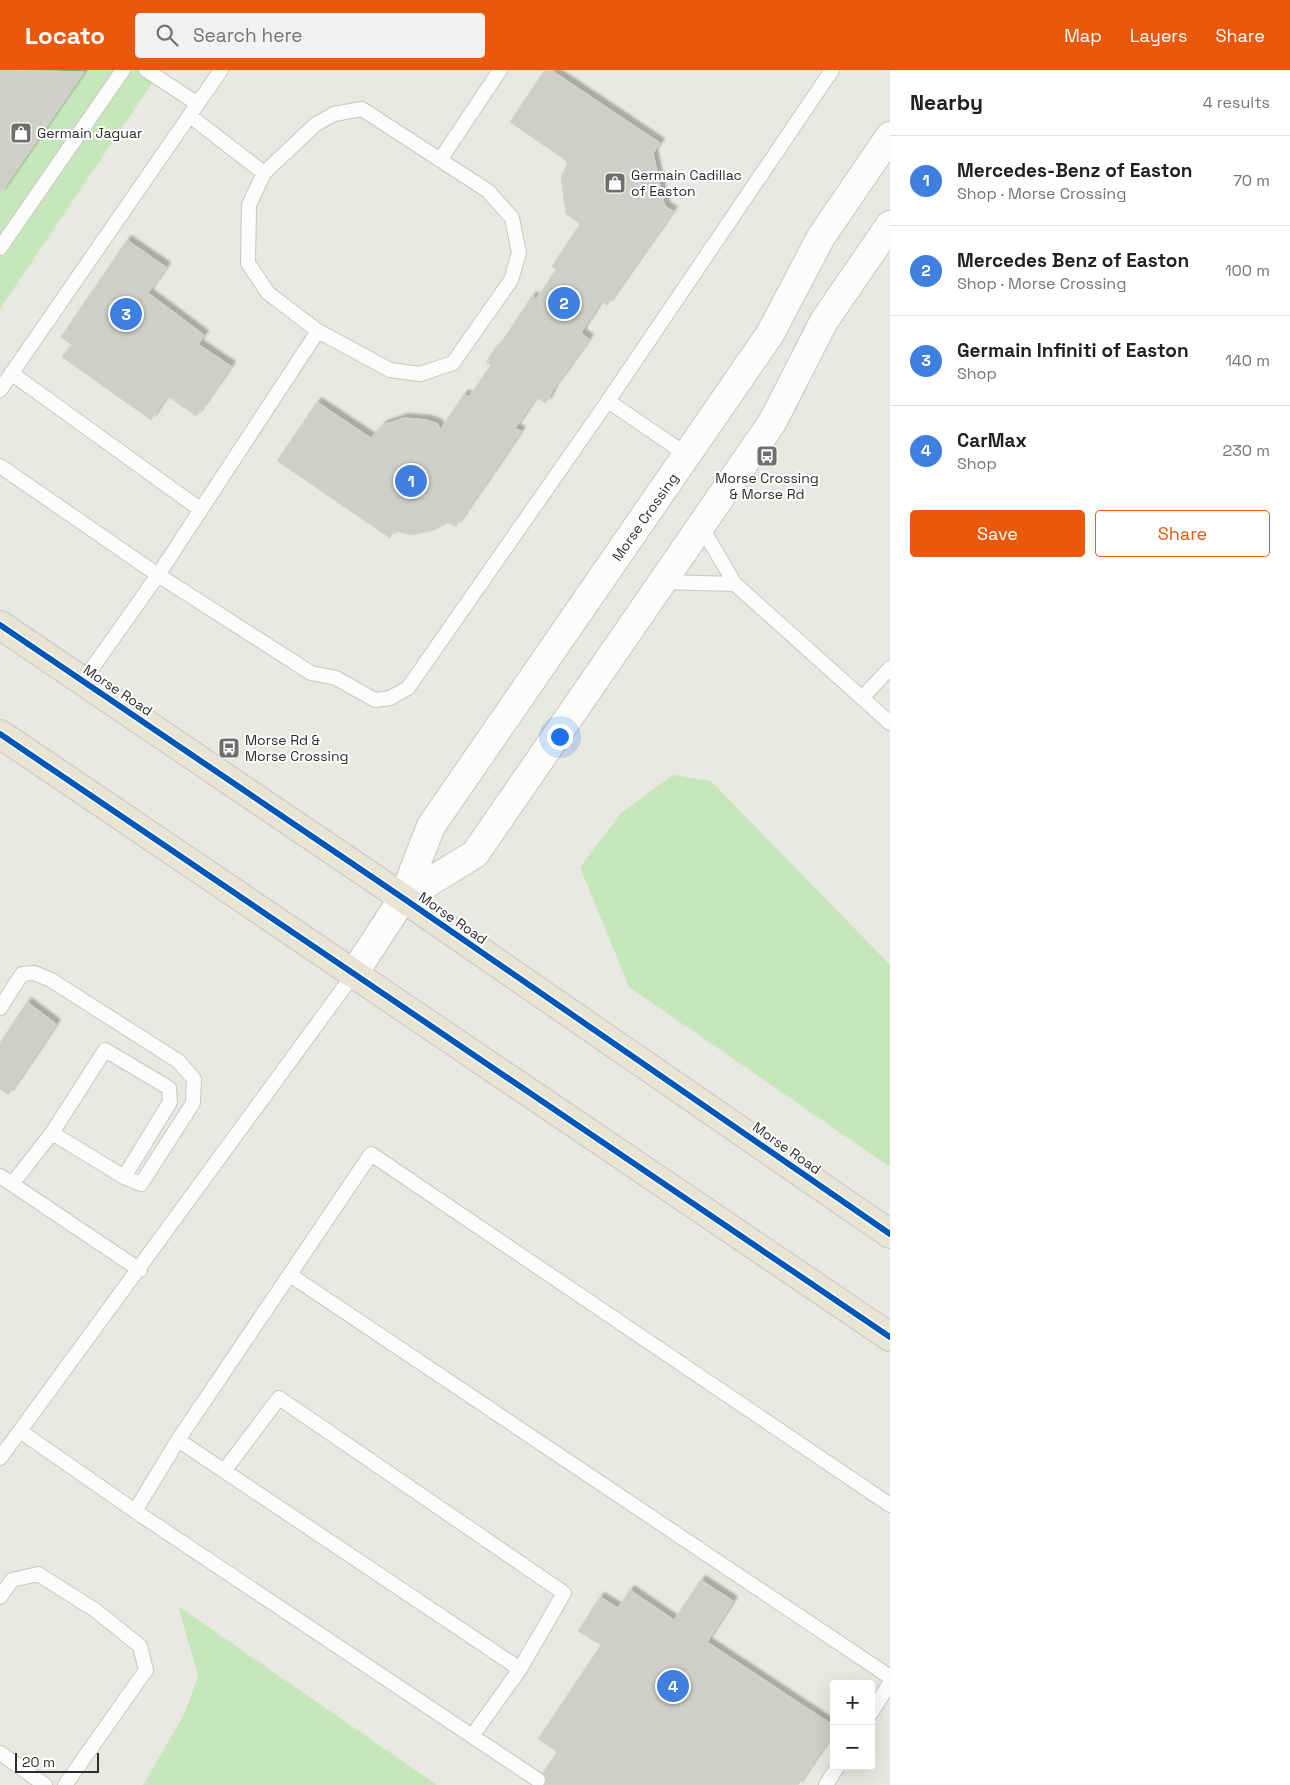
<!DOCTYPE html>
<html lang="en">
<head>
<meta charset="utf-8">
<style>
  :root { --surface:#fff; --page:#f2f2f2; --text:#202124; --muted:#757577; --line:#e0e0e0; --accent:#ea580c }
  body { margin:0; font-family:"Space Grotesk",sans-serif; background:var(--page); color:var(--text) }
  .controls { position:absolute; right:15px; bottom:15px; display:grid; overflow:hidden; border-radius:5px; box-shadow:0 5px 20px #0002 }
  .controls button { width:45px; height:45px; display:grid; place-items:center; padding:0; border:0; border-bottom:1px solid var(--line); background:var(--surface); color:var(--text); font:25px sans-serif }
  .scale { position:absolute; left:15px; bottom:12px; width:84px; box-sizing:border-box; padding-left:5px; border:2px solid #2c2c2c; border-top:0; font-size:14px; line-height:18px; white-space:nowrap; color:#2c2c2c; -webkit-text-stroke:4px #fff; paint-order:stroke }
  .you { position:absolute; left:559px; top:666px; width:18px; height:18px; margin:-12px; border:4px solid #fff; border-radius:50%; background:#1a73e8; box-shadow:0 0 0 8px #1a73e833 }
  .badge { display:grid; place-items:center; width:32px; height:32px; border-radius:50%; background:var(--accent); color:#fff; font-size:16px; font-weight:700 }
  .pin { position:absolute; translate:-50% -50%; border:2px solid #fff; box-shadow:0 1px 5px #0006 }
  .list { margin:0; padding:0; list-style:none }
  h2 { display:flex; justify-content:space-between; align-items:center; height:65px; margin:0; padding:0 20px; font-size:21px }
  h2 small { font-size:16px; font-weight:400; color:var(--muted) }
  .list li { display:grid; grid-template-columns:32px 1fr auto; gap:15px; align-items:center; box-sizing:border-box; height:90px; padding:0 20px; border-top:1px solid var(--line) }
  .list b { display:block; font-size:19px; white-space:nowrap }
  .list p { margin:0; font-size:16px; white-space:nowrap; color:var(--muted) }
  .list em { font-size:16px; font-style:normal; color:var(--muted) }
  .actions { display:flex; gap:10px; padding:15px 20px }
  .actions a { flex:1; padding:11px 0; border:1px solid var(--accent); border-radius:5px; text-align:center; font-size:18px; color:var(--accent) }
  .actions .main { background:var(--accent); color:#fff }
  .icon { flex:none; width:28px; height:28px; fill:none; stroke:currentColor; stroke-width:2; stroke-linecap:round; stroke-linejoin:round }
  .map { position:relative; flex:none; width:890px; height:1715px; overflow:hidden }
  header { display:flex; align-items:center; gap:30px; box-sizing:border-box; height:70px; padding:0 25px; background:var(--accent); color:#fff }
  header strong { font-size:24px }
  nav { display:flex; gap:28px; margin-inline-start:auto; font-size:18px }
  .search { width:350px; height:45px; background:var(--page); display:flex; align-items:center; gap:12px; box-sizing:border-box; padding:0 18px; border-radius:5px; color:var(--muted); font-size:19px }
  main { display:flex }
  aside { flex:1; background:var(--surface) }
  .map>svg:first-child { display:block }
</style>
</head>
<body>
<header>
<strong>Locato</strong>
<div class="search"><svg class="icon" aria-label="search" viewBox="0 0 24 24"><circle cx="10" cy="10" r="6"/><path d="M15 15l6 6"/></svg>Search here</div>
<nav><a>Map</a><a>Layers</a><a>Share</a></nav>
</header>
<main>
<div class="map">
<svg width="890" height="1715" viewBox="0 0 890 1715">
  <defs>
    <filter id="shadow"><feDropShadow dx="4.5" dy="-4.5" stdDeviation="1" flood-color="#0004"/></filter>
  </defs>
  <rect width="100%" height="100%" fill="#eae8e2"/>
  <path fill="#c6e7ba" d="M0,0H161L0,239Z
    M673,705L711,711L890,895V1097L629,917L580,797L621,743Z
    M178,1536L437,1715H143L185,1643L198,1605Z"/>
  <path fill="#cfcec9" stroke="#d5d4ce" filter="url(#shadow)" d="M0,0L84,2L0,124Z
    M545,0H551L660,73L653,83L663,130L666,137L673,141L607,235L601,231L582,261V264L589,269L553,319L546,333L536,327L515,358L521,361L456,456L447,453L435,460L412,465L394,461L390,468L277,391L317,332L371,368L383,355L404,348L427,350L438,354L440,360L464,324L469,327L491,295L486,292L495,279L501,273L532,226L536,229L556,200L552,196L580,154L566,144L561,107L567,95L565,90L510,52Z
    M127,170L166,197L148,223L204,265L198,274L231,296L196,346L167,326L151,350L62,287L72,275L61,267Z
    M27,932L56,954L8,1025L0,1019V973Z
    M701,1510L733,1531L707,1572L834,1656V1662L798,1715H535L557,1682L538,1669L601,1575L578,1561L600,1527L618,1538L630,1520L674,1550Z"/>
  <g fill="none" stroke-linecap="round" stroke-linejoin="round">
    <g stroke="#c8c7c7" stroke-width="16">
      <path id="lane" d="M146,0L198,34
        M440,90L500,0
        M264,103L316,54L334,44L362,39L488,121L512,148L519,183L511,210L453,293L420,304L390,300L318,261
        M0,178L123,0
        M11,303L201,440
        M0,320L221,0
        M687,385L608,331L832,0
        M0,396L158,505L318,261L268,223L248,193L249,135L264,103L190,46
        M701,456L735,514L890,653
        M662,512L735,514
        M83,611L158,505L311,603L336,608L375,630L390,628L408,618L608,331
        M863,627L890,598
        M0,938L22,904L34,903L51,910L178,991L194,1009L193,1033L141,1114L124,1107
        M0,1106L140,1200
        M12,1114L52,1063L105,980L169,1018L170,1032L124,1107L52,1063
        M290,1205L890,1607
        M20,1361L135,1441L538,1710
        M178,1370L520,1599
        M0,1388L353,905
        M224,1401L279,1328L564,1523L520,1599L472,1666
        M135,1441L178,1370L371,1084L890,1435
        M0,1527L12,1510L38,1504L95,1540L140,1576L146,1600L65,1715
        M871,1643L890,1613
        M0,1683L45,1715
        M826,1715L838,1696"/>
    </g>
    <g stroke="#c8c7c7" stroke-width="30">
      <path id="secondary" d="M403,828L475,784L773,351L824,251L890,155
        M353,905L403,828L431,756L770,264L821,167L890,66"/>
    </g>
    <g stroke="#c6c5c2" stroke-width="30">
      <path id="primary" d="M0,555L403,828L890,1164
        M0,664L890,1267"/>
    </g>
    <use href="#lane" stroke="#fcfcfb" stroke-width="14"/>
    <use href="#secondary" stroke="#fcfcfb" stroke-width="28"/>
    <use href="#primary" stroke="#e8e5d4" stroke-width="28"/>
    <g stroke="#fff" stroke-width="9">
      <path id="cycleway" d="M0,555L403,828L890,1164
        M0,664L890,1267"/>
    </g>
    <use href="#cycleway" stroke="#0057b8" stroke-width="6"/>
  </g>
  <defs>
    <g id="shop-square" transform="scale(1.125)"><rect x="-9" y="-9" width="18" height="18" rx="4" fill="#6e6e6c" stroke="#fff"/><path d="M-5-2.5h2.3a2.7 3.5 0 0 1 5.4 0H5L5.5 6h-11ZM-1.5-2.5h3a1.5 2.3 0 0 0-3 0Z" fill="#fff"/></g>
    <g id="bus-square" transform="scale(1.125)"><rect x="-9" y="-9" width="18" height="18" rx="4" fill="#6e6e6c" stroke="#fff"/><path d="M-5-6H5V4H4V6H2V4H-2V6H-4V4H-5ZM-3.5-4V0h7V-4ZM-3.5 1.2v1.5H-2V1.2ZM2 1.2v1.5H3.5V1.2Z" fill="#fff"/></g>
  </defs>
  <g fill-rule="evenodd">
    <use href="#shop-square" x="21" y="63"/>
    <use href="#shop-square" x="615" y="113"/>
    <use href="#bus-square" x="767" y="386"/>
    <use href="#bus-square" x="229" y="678"/>
  </g>
  <g text-anchor="middle" dominant-baseline="central" stroke-width="4" stroke-linejoin="round" paint-order="stroke">
    <g font-size="14" fill="#2c2c2c" stroke="#fff" text-anchor="start">
      <text x="37" y="63">Germain Jaguar</text>
      <text x="631" y="105">Germain Cadillac<tspan x="631" dy="16">of Easton</tspan></text>
      <text x="767" y="408" text-anchor="middle">Morse Crossing<tspan x="767" dy="16">&amp; Morse Rd</tspan></text>
      <text x="245" y="670">Morse Rd &amp;<tspan x="245" dy="16">Morse Crossing</tspan></text>
    </g>
    <g font-size="14" fill="#2c2c2c" stroke="#fff">
      <text transform="translate(645 447) rotate(-55)">Morse Crossing</text>
      <text transform="translate(118 620) rotate(34)">Morse Road</text>
      <text transform="translate(453 848) rotate(35)">Morse Road</text>
      <text transform="translate(787 1078) rotate(35)">Morse Road</text>
    </g>
  </g>
</svg>
<div class="controls">
<button>+</button>
<button>−</button>
</div>
<div class="scale">20 m</div>
<div class="you"></div>
<div class="pin badge" style="left:411px;top:411px;background:#3f7fe0">1</div>
<div class="pin badge" style="left:564px;top:233px;background:#3f7fe0">2</div>
<div class="pin badge" style="left:126px;top:244px;background:#3f7fe0">3</div>
<div class="pin badge" style="left:673px;top:1616px;background:#3f7fe0">4</div>
</div>
<aside>
<h2>Nearby<small>4 results</small></h2>
<ul class="list">
<li><span class="badge" style="background:#3f7fe0">1</span><div><b>Mercedes-Benz of Easton</b><p>Shop · Morse Crossing</p></div><em>70 m</em></li>
<li><span class="badge" style="background:#3f7fe0">2</span><div><b>Mercedes Benz of Easton</b><p>Shop · Morse Crossing</p></div><em>100 m</em></li>
<li><span class="badge" style="background:#3f7fe0">3</span><div><b>Germain Infiniti of Easton</b><p>Shop</p></div><em>140 m</em></li>
<li><span class="badge" style="background:#3f7fe0">4</span><div><b>CarMax</b><p>Shop</p></div><em>230 m</em></li>
</ul>
<div class="actions"><a class="main">Save</a><a>Share</a></div>
</aside>
</main>
</body>
</html>
